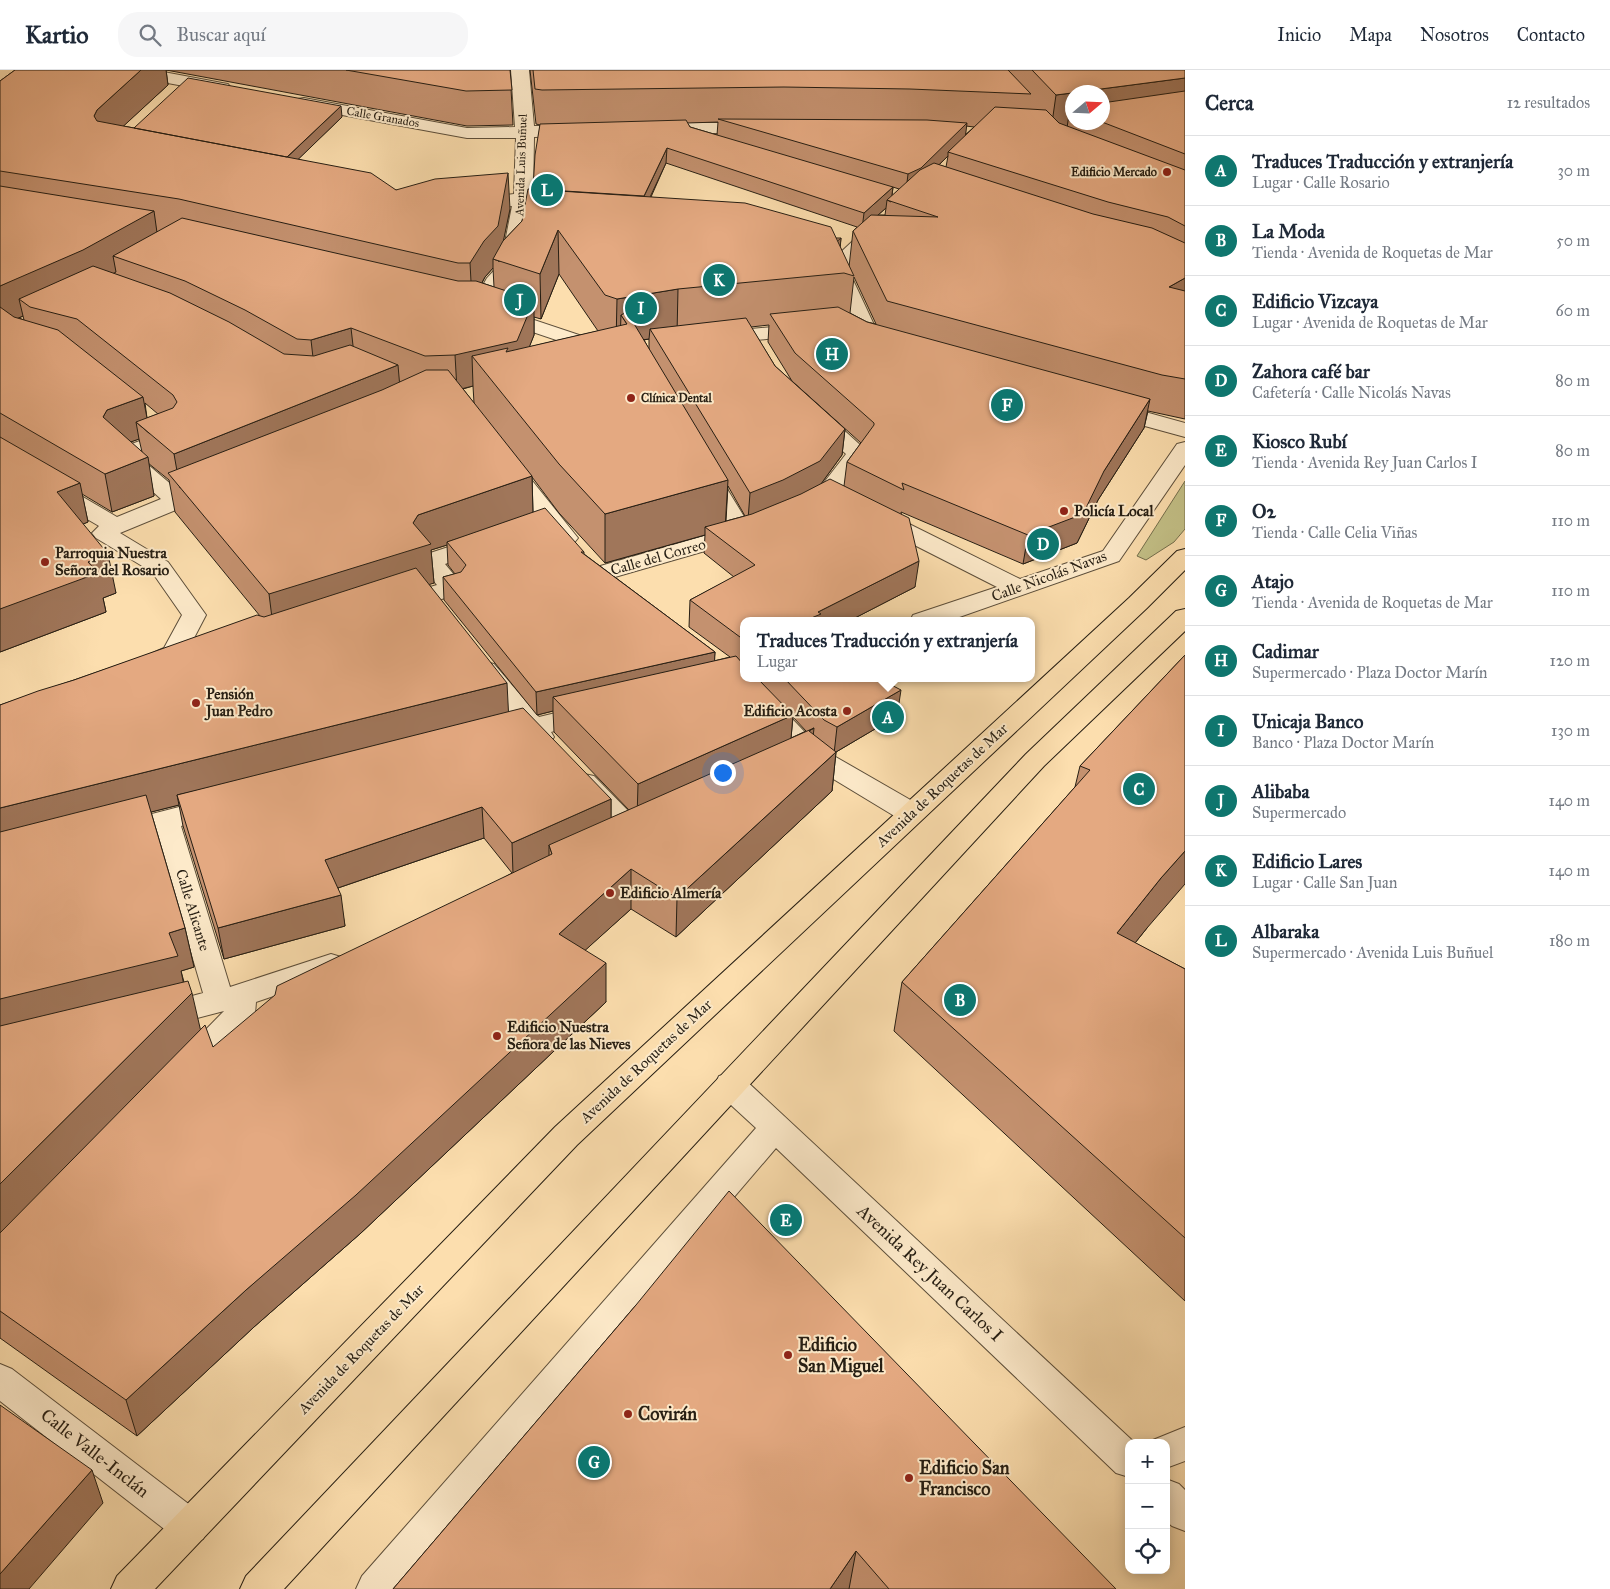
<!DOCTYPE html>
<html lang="es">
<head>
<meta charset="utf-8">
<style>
  :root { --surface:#fff; --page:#f6f6f7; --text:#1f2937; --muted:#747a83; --line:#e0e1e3; --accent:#0f766e }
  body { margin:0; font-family:"IM FELL Great Primer",serif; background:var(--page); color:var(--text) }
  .controls { position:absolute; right:15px; bottom:15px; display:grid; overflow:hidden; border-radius:10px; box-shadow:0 2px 12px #0003 }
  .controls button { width:45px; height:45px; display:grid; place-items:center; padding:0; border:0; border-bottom:1px solid var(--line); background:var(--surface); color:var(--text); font:25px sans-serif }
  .compass { position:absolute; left:1065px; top:15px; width:45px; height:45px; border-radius:50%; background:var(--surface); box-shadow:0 2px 12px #0003; rotate:71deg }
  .you { position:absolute; left:722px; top:702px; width:18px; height:18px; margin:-12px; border:4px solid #fff; border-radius:50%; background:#1a73e8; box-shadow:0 0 0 8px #1a73e833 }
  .badge { display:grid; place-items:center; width:32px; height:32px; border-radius:50%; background:var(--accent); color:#fff; font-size:16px; font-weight:700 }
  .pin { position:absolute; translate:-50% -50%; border:2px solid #fff; box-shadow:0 1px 5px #0006 }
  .popup { position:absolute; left:740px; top:547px; width:295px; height:65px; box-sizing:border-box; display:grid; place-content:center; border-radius:10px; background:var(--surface); filter:drop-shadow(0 1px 4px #0005); font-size:16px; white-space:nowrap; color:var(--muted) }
  .popup b { font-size:19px; color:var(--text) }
  .popup::after { content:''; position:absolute; left:50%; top:100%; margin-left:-10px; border:10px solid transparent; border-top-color:var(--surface) }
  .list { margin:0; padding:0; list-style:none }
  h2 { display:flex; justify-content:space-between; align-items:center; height:65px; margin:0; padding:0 20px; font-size:21px }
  h2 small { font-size:16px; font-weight:400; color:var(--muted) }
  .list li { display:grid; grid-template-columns:32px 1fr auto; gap:15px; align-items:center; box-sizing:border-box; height:70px; padding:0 20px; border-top:1px solid var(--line) }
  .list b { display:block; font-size:19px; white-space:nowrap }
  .list p { margin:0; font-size:16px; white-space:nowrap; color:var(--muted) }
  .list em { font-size:16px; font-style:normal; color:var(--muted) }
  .icon { flex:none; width:28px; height:28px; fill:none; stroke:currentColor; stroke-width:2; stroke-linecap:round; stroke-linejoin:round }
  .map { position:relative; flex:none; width:1185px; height:1519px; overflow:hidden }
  header { display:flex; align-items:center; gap:30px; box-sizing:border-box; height:70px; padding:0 25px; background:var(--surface); border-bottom:1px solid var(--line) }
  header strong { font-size:24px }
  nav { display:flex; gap:28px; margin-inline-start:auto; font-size:18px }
  .search { width:350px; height:45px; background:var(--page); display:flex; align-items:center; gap:12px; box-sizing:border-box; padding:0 18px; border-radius:20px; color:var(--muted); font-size:19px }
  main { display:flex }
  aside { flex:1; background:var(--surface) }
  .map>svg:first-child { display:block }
</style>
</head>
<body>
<header>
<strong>Kartio</strong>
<div class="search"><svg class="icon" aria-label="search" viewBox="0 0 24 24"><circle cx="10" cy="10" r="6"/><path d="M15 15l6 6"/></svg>Buscar aquí</div>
<nav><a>Inicio</a><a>Mapa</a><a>Nosotros</a><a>Contacto</a></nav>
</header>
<main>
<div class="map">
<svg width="1185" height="1519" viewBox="0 0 1185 1519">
  <rect width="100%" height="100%" fill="#fcdeae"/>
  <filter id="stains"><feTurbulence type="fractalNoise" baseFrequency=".004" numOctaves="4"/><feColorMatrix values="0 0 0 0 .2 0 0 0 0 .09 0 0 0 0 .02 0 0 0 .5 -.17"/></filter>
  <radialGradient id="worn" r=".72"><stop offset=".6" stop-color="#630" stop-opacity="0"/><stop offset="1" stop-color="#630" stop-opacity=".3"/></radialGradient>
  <path fill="#c3c087" stroke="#746f4d" d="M1185,411V459L1174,472L1146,490L1137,486Z"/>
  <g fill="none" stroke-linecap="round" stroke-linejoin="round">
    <g stroke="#5c4e3a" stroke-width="2">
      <path id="minor" d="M115,0H153L222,13L228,14L231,18L228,22L222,23L124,5L118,4Z
        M511,0H529L534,56H575L581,57L584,61L581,65L575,66L534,67L533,129L521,195L503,215L487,242L480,244L473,242L470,238L487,208L501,193L512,136L472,140L465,138L462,134L465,130L514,124L516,68H467L304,38L298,37L295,33L298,29L304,28L467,58L515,57Z
        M656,53H755L761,54L764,58L761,62L755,63H656L650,62L647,58L650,54Z
        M878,152L885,154L888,158L885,162L847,197L883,274L879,278L872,280L865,278L861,274L826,196L871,154Z
        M498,238L609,275L613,279L609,283L602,285L595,283L491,248L488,244L491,240Z
        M807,254L814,256L817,260L814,264L718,274L711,272L708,268L711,264L718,262Z
        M1109,332L1185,353V367L1101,344L1098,339L1101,334Z
        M817,341L825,343L869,383C854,405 832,447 800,439L796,434L800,429L819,419L846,384L806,348L809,343Z
        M170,360L178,362L181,367L178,372L139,387L180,422L209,411L217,413L220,418L217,423L120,463L168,492L206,545L183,589L160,600L151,602L142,600L138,594L142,588L164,578L182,545L152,502L96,468L92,463L99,456L0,398V381L8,383L117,447L161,429L112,385L115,380Z
        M1185,372V395L1119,491L948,551H910L913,545L997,517L873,454L869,449L873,444L881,442L889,444L1020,509L1103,481L1177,374Z
        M510,391L518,393L578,468L574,473L566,475L558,473L502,403L499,398L502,393Z
        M707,397L715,399L718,404L754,463L750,468L608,509L599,511L590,509L587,504L590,499L728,459L696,404L699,399Z
        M482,466L490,468L494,473L490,478L445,494L465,518L462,523L401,541L392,538L389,533L392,528L437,515L417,491L421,486Z
        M485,592L494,594L539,647L589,635L598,638L602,644L598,650L551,662L554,667L550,673C540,676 534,676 527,667L502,673L493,670L489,664L493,658L514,652L472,600L476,594Z
        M766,628L775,631L820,678L921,736L925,743L921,750L911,753L901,750L802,690L753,637L757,631Z
        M584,704L594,706L644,757L648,764L644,771L634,774L624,771L574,720L571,713L574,706Z
        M218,727L228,730L232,737L228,744L181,756L230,917L331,884L341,887L346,895L341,903L256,932L255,944L251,952L198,1008L187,1011L176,1008L172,999L176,990L224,941L159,958L148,954L144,946L148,938L203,923L156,762L119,772L109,769L105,762L109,755Z
        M730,1003L741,1006L1135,1373H1129V1407L1116,1403L776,1078L399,1519H356L362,1506L756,1058L719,1024L715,1015L719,1006Z
        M0,1294L12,1299L203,1445L208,1457L203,1469L190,1474L177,1469L0,1331Z
        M1185,1357V1391L1166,1398V1373H1152L1153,1370Z
        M1166,1409L1179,1414L1185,1420V1461L1172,1456L1166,1451Z"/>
    </g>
    <g stroke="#261e13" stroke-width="2">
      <path id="major" d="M1185,479V500L1147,538L577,1075L155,1519H111L117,1506L555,1057L1129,528L1177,481Z
        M1185,539V561L1044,696L284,1519H240L246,1506L1026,684L1176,541Z"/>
    </g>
    <use href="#minor" fill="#fdeaca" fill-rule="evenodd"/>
    <use href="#major" fill="#fcdeae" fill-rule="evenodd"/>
  </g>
  <path fill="#c4916f" stroke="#261e13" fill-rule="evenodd" d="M15,0H510L513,55L467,56L166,0L168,15L123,56L134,58L342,47L298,89L396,120L510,139L503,171L522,151L533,119L540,55L536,54L530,0H1185V349L1148,341L1144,358L1098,430L1077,473L1023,494L901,442L915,517L849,551H744V608L760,611V608H878L897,646L836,682L832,721L676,867L631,839L585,880L606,932L361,1163L254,1257L137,1366L0,1268V635L74,610L260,546L175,442L169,410L148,393L154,426L112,442L82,424L88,452L83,454L116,523L103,528L106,542L0,582V11ZM1072,22L1102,52H1072ZM718,52L717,65L690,57L687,53ZM966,56L974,57L965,65ZM948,86L946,97L939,95ZM666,93L857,157L853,161L849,197L840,177L841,168H836L651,127ZM893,117L899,119L892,126ZM886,138L885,145H878ZM493,198L494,217L482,213L485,207ZM559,204L598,261L529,277L534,265V247L541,249ZM854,207L876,254L867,252L850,243ZM23,246L24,250L19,248ZM769,255L768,272L792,311L861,373L847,392L844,416L821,414L842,385L845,359L775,296L751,257ZM649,269V279L644,270ZM473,316L474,333L463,319ZM145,333L158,344L147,348ZM139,369L142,382L130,372ZM532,407L559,443L605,493L705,465L704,483L734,507L690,530L689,557L730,587L714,591L715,582L584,484V482L533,442ZM728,416L745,446L726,451ZM447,475L448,495L455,504L443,507L444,530L537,645L553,641L554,662L629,740L611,748V729L508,642L429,514L434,513L431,480ZM793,647L806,661L791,668ZM179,735L183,756L224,889L345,856L338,818L484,768L512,803L213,977L200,960L184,912L181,901L194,897L185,858L151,742Z
    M1185,585L1147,858L1135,873L1185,899V1231L894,961L902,912L1075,717L1080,696Z
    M636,1235L1116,1519H393Z"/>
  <path fill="#a0765a" stroke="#261e13" d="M141,0H166L168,15L103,75L94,46L97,40Z
    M1185,8V42L1102,52V22H1078Z
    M1072,23V39L1070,37L1067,58L1051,60L1056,25Z
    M341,36L342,47L282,105L280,94Z
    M967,53L965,70L948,82V86L919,114L906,121L908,104Z
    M667,78L666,93L637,155L638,139Z
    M508,103L510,139L499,192V191L493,189V198L485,207L472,230L470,193Z
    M893,117L891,132L887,130L886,138L862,159L864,143Z
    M154,141L159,177L113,186L116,202L90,216L19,229L23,246L0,256V216Z
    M558,160L559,204L541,249L540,204Z
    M841,168L840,180L833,175Z
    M1185,208V240L1169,217Z
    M678,219L677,264L650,259L649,269L627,272V254L621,245L620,273L616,274L617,229Z
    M534,230V265L518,306L472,286L473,316L457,320L455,285Z
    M351,258L355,293L315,305L311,270Z
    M398,295L401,330L180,418L174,384Z
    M143,327L150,364L136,352L139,369L114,378L103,347L107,340Z
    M1150,329L1144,358L1098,430L1077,473L1023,494L1028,465L1104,401Z
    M845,359L842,385L818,418L748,450L750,423Z
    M148,387L154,426L112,442L105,404Z
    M532,406L533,445L447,472V475L431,480L434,513L274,564L269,524L413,453L418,445Z
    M728,410L725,459L705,457V465L605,493V444Z
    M80,413L88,452L66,461L57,422Z
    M108,484L116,523L103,528L106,542L0,582V539L88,492Z
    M919,491L915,517L849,551H804L818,542Z
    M715,582L714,605L553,627V641L537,645L536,622Z
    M507,613L509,652L177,725L179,735L0,780V738Z
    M901,620L897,646L836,682L832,721L676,867L677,828L834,684L837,657Z
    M793,645L790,680L637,749L638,714Z
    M814,658L810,697L809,661Z
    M611,729V760L552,784L549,775V788L513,804L512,773Z
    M482,737L484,768L329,821L325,790Z
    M1185,781V814L1147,858L1103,913L1117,863L1161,808Z
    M631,799V839L560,903L559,864Z
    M341,825L345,856L224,889L218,858Z
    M185,858L194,897L181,901L186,925L0,971V929L169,863Z
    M606,893V932L361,1163L254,1257L137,1366L126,1330L246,1220Z
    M192,923L201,962L0,1165V1114Z
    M92,1400L103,1433L29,1519H0V1504Z
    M856,1481L849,1519H830Z"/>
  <path fill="#e4a981" stroke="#261e13" d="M15,0H141L97,40L94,46L97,51L371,103L396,120L435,109L508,103L498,156L484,171L470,193H458L179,129L0,101V11Z
    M346,0H510L512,20L466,21Z
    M533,0H1008L1031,24L910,19L784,17L542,20L535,19Z
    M1032,0H1185V8L1078,22H1072V23L1056,25Z
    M188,8L341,36L287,87L134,58Z
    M1185,21V84L1102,52V33Z
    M995,37L1046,40L1059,53L1185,100V156L1168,147L1108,132L948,82Z
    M718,49L927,50L967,53L921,98L908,104Z
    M686,50L690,57L893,117L864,143L667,78L644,126L533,119L535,85L540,54Z
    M934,93L1093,144L1152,158L1185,173V208L1169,217L1185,221V309L1162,305L887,231L853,161L871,145L938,147L887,130L920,100Z
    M0,116L154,141L83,180L0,216Z
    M528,119L745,133L831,157L854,206L844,203L678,219L617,229L605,225L558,160L540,204L493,189L503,171L522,151Z
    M182,148L458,211H476L534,230L517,271L455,285L425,286L351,258L311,270L297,269L245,240L185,211L113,186Z
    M93,196L170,223L229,252L284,284L314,286L350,275L398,295L174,384L136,352L173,338L177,332L173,325L77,249L30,237L19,229Z
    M0,237L14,247L58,260L143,327L107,340L103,347L148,387L105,404L0,343Z
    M838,237L867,252L1150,329L1104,401L1083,444L1028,465L902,413L904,420L847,392L874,355V353L795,283L770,244Z
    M627,242L728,410L605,444L559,394L472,286L508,278L506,282L627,254L621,245Z
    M746,248L775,296L845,359L820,391L783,410L750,423L650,259Z
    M426,300H448L532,406L418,445L413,453L431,474L269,524L168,403L382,320Z
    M0,367L80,413L57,422L108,484L88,492L98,503L0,539Z
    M830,409L909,448L919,491L818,542L821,544L804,551H744V570L690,530L755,495L705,457L752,444L801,424Z
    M545,438L584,482H581L715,582L536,622L443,507L461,502L466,495L447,472Z
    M416,498L507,613L0,738V635L38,621L74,610L257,545L264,547Z
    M1185,585V781L1161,808L1117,863L1185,899V1168L902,912L1090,700L1080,696Z
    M736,586L744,595V608H757L793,645L638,714L553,627Z
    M784,608H878L901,620L837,657L824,650Z
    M523,638L611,729L512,773L482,737L325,790L341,825L218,858L177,725Z
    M814,658L809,661L836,682L677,828L631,799L559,864L606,893L356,1125L246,1220L126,1330L0,1241V1163L205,955L213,977L275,925L277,916L552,784L549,775Z
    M146,725L185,858L169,863L178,886L0,929V762Z
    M188,911L192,923L0,1114V956Z
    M729,1121L1116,1519H889L856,1481L830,1519H393L636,1235Z
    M0,1335L92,1400L0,1504Z"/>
  <g fill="#8f2418" stroke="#fdeaca" stroke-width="2">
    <circle cx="1167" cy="102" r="5"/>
    <circle cx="631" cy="328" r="5"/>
    <circle cx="1064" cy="441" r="5"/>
    <circle cx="45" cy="492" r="5"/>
    <circle cx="196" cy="633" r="5"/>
    <circle cx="847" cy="641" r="5"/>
    <circle cx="610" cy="823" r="5"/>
    <circle cx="497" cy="966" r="5"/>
    <circle cx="788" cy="1285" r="5"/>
    <circle cx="628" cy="1344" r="5"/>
    <circle cx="909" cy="1408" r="5"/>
  </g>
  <g text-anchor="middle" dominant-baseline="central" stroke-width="4" stroke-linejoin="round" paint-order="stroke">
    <g font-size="12" fill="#261e13" stroke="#fdeaca">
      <text transform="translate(383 47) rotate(10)">Calle Granados</text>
      <text transform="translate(521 95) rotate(-88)">Avenida Luis Buñuel</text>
    </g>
    <g font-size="12" font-weight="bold" fill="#261e13" stroke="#fdeaca" text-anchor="end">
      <text x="1157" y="102">Edificio Mercado</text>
      <text x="641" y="328" text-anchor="start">Clínica Dental</text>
    </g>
    <g font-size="15" font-weight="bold" fill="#261e13" stroke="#fdeaca" text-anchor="start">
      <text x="1074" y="441">Policía Local</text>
      <text x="55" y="483">Parroquia Nuestra<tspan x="55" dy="17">Señora del Rosario</tspan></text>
      <text x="206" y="624">Pensión<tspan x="206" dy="17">Juan Pedro</tspan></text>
      <text x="837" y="641" text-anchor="end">Edificio Acosta</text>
      <text x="620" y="823">Edificio Almería</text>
      <text x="507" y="957">Edificio Nuestra<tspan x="507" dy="17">Señora de las Nieves</tspan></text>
    </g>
    <g font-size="15" fill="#261e13" stroke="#fdeaca">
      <text transform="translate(658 487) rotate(-16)">Calle del Correo</text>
      <text transform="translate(1049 506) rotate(-20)">Calle Nicolás Navas</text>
      <text transform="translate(942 715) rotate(-43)">Avenida de Roquetas de Mar</text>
      <text transform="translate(193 840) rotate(73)">Calle Alicante</text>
      <text transform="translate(646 991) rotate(-43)">Avenida de Roquetas de Mar</text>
      <text transform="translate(361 1279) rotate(-46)">Avenida de Roquetas de Mar</text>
    </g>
    <g font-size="18" fill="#261e13" stroke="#fdeaca">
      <text transform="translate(930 1203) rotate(43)">Avenida Rey Juan Carlos I</text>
      <text transform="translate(95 1383) rotate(38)">Calle Valle-Inclán</text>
    </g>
    <g font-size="18" font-weight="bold" fill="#261e13" stroke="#fdeaca" text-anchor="start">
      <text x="798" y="1275">Edificio<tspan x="798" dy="21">San Miguel</tspan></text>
      <text x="638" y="1344">Covirán</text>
      <text x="919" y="1398">Edificio San<tspan x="919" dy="21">Francisco</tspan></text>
    </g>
  </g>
  <rect width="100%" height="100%" filter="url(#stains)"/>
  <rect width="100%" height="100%" fill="url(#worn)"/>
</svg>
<div class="controls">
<button>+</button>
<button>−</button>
<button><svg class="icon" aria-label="locate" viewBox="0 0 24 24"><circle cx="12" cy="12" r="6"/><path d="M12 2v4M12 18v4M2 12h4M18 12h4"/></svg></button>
</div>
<svg class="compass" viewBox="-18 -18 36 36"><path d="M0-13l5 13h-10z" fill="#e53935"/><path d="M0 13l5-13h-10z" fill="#747a83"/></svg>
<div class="you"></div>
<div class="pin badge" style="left:888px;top:647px">A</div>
<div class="popup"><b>Traduces Traducción y extranjería</b>Lugar</div>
<div class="pin badge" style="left:960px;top:930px">B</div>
<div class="pin badge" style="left:1139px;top:719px">C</div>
<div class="pin badge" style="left:1043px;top:474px">D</div>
<div class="pin badge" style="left:786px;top:1150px">E</div>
<div class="pin badge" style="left:1007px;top:335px">F</div>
<div class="pin badge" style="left:594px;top:1392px">G</div>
<div class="pin badge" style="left:832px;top:284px">H</div>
<div class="pin badge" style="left:641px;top:238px">I</div>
<div class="pin badge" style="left:520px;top:230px">J</div>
<div class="pin badge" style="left:719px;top:210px">K</div>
<div class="pin badge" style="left:547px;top:120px">L</div>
</div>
<aside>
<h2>Cerca<small>12 resultados</small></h2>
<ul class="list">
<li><span class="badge">A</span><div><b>Traduces Traducción y extranjería</b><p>Lugar · Calle Rosario</p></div><em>30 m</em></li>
<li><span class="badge">B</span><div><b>La Moda</b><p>Tienda · Avenida de Roquetas de Mar</p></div><em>50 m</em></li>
<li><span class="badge">C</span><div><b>Edificio Vizcaya</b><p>Lugar · Avenida de Roquetas de Mar</p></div><em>60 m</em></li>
<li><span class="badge">D</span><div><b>Zahora café bar</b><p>Cafetería · Calle Nicolás Navas</p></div><em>80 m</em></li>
<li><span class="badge">E</span><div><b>Kiosco Rubí</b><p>Tienda · Avenida Rey Juan Carlos I</p></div><em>80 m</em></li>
<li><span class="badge">F</span><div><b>O2</b><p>Tienda · Calle Celia Viñas</p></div><em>110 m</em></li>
<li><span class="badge">G</span><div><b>Atajo</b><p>Tienda · Avenida de Roquetas de Mar</p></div><em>110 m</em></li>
<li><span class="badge">H</span><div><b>Cadimar</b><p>Supermercado · Plaza Doctor Marín</p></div><em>120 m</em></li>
<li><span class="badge">I</span><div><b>Unicaja Banco</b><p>Banco · Plaza Doctor Marín</p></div><em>130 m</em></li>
<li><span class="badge">J</span><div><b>Alibaba</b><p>Supermercado</p></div><em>140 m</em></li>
<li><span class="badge">K</span><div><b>Edificio Lares</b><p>Lugar · Calle San Juan</p></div><em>140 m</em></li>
<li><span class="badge">L</span><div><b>Albaraka</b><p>Supermercado · Avenida Luis Buñuel</p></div><em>180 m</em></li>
</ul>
</aside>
</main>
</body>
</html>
